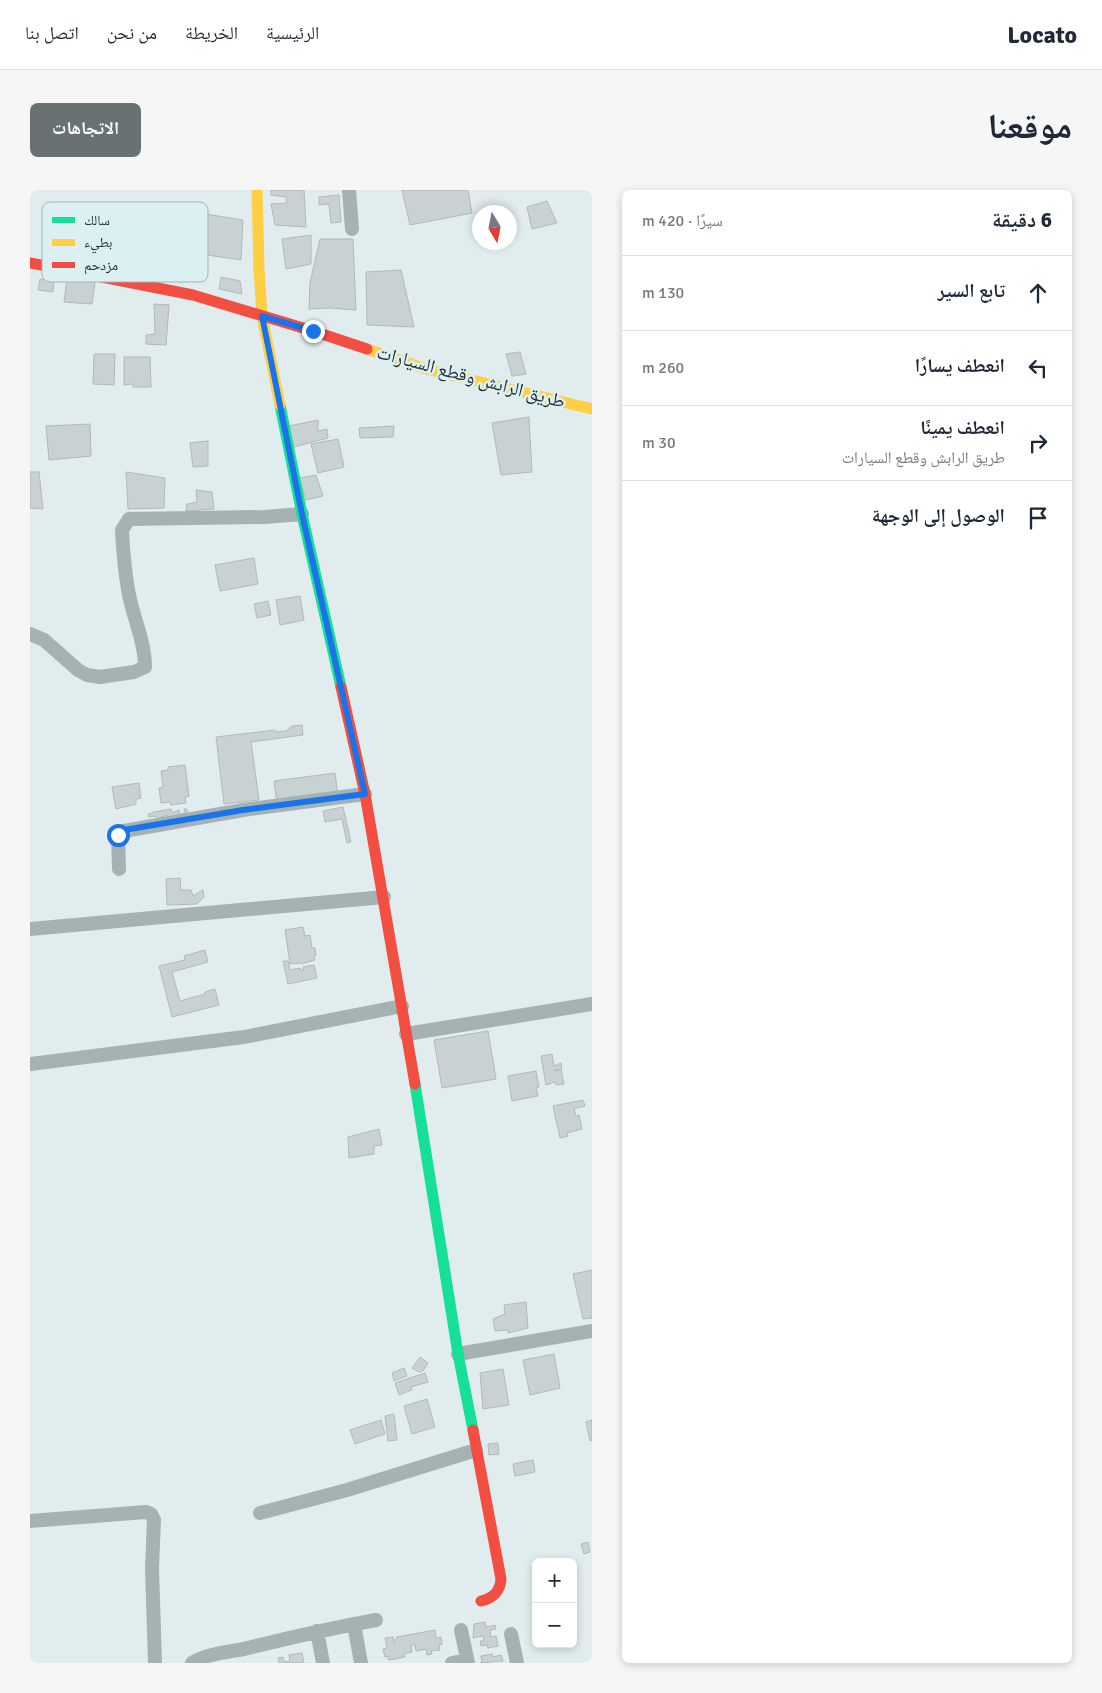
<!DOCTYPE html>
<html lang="ar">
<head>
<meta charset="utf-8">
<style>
  :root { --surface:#fff; --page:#f6f6f7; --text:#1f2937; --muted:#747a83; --line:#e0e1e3; --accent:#687273 }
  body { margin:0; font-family:Signika,"Noto Naskh Arabic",sans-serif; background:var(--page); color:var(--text); direction:rtl }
  .controls { position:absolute; right:15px; bottom:15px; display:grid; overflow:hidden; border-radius:8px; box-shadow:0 2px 8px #0003 }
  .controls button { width:45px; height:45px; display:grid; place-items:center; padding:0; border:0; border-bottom:1px solid var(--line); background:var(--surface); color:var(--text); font:25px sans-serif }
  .compass { position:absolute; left:442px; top:15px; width:45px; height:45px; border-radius:50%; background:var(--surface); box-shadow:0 2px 8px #0003; rotate:170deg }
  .stop { position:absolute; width:15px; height:15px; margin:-11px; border:4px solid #1a73e8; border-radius:50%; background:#fff }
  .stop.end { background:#1a73e8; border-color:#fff; box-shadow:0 1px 5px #0008 }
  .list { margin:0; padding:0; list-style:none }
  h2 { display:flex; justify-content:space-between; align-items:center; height:65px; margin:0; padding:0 20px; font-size:21px }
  h2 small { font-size:16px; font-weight:400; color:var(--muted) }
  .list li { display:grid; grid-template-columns:32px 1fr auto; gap:15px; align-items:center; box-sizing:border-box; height:75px; padding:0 20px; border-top:1px solid var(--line) }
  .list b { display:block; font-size:19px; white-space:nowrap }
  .list p { margin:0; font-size:16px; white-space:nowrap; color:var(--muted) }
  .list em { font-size:16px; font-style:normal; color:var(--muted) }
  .icon { flex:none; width:28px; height:28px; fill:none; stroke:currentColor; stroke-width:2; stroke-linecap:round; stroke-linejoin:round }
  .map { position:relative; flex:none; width:562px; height:1473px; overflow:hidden; direction:ltr; border-radius:8px }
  header { display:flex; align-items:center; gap:30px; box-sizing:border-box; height:70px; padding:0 25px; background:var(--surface); border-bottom:1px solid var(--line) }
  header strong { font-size:24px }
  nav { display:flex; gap:28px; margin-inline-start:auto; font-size:18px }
  .intro { display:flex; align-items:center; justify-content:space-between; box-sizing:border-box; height:120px; padding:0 30px }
  h1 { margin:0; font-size:35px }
  .button { padding:12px 22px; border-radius:8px; background:var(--accent); color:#fff; font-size:18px; font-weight:700 }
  main { display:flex; gap:30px; padding:0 30px }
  aside { flex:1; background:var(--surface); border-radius:8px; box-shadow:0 2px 8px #0003 }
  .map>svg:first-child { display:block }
</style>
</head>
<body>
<header>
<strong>Locato</strong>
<nav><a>الرئيسية</a><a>الخريطة</a><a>من نحن</a><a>اتصل بنا</a></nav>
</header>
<div class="intro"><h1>موقعنا</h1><a class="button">الاتجاهات</a></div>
<main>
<aside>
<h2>6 دقيقة<small>سيرًا · 420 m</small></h2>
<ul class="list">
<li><svg class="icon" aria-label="ahead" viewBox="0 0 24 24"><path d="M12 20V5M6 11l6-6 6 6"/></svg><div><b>تابع السير</b></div><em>130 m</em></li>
<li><svg class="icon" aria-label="left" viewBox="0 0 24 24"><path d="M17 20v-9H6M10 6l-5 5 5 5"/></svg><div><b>انعطف يسارًا</b></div><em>260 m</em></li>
<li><svg class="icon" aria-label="right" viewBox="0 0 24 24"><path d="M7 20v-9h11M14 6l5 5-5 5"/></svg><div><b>انعطف يمينًا</b><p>طريق الرابش وقطع السيارات</p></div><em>30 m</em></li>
<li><svg class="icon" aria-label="arrive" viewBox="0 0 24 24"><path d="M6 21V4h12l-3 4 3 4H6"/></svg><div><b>الوصول إلى الوجهة</b></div></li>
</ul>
</aside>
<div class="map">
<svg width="562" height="1473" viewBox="0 0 562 1473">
  <rect width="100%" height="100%" fill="#e0eced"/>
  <path fill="#c8d2d3" stroke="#b0b9bb" d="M241,0H274L276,37L245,35L241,14L257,13L256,7L241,5Z
    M372,0H438L442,23L380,35Z
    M309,5L311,32L301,33L299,14L289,15V7Z
    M517,11L527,33L502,39L497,17Z
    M145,19L213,30L211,70L95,53L99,24L143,27Z
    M281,45V74L256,79L252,49Z
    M290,49H323L326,120L299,118L279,119L280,93Z
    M371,80L384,137L337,135L336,82Z
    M191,87L210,91L212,104L189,99Z
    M10,89L24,91L23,102L8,100Z
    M37,89L65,92L62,114L34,112Z
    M124,114L139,115L136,155L116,154V145L125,144Z
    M490,162L496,184L482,186L476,164Z
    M64,164H85L84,195L63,194Z
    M94,167H120L121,197H103V194L94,195Z
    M499,227L502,282L471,285L462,233Z
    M288,230V241L297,239L298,248L264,257L259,236Z
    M60,234L61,266L19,270L16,236Z
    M364,236L363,247L330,248L329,238Z
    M308,249L314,277L288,283L281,254Z
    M178,251V276L163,277L160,253Z
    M0,282H9L13,319L0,318Z
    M96,282L135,288L134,318L98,319Z
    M286,285L293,306L276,310L269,288Z
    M166,300L182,302L184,319L156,321L157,314L167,312Z
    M224,368L228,394L190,401L185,375Z
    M270,406L274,430L250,435L246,410Z
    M238,411L241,425L227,428L224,414Z
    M272,535L273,545L221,552L229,610L194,614L186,547L245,540L246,542L256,541L262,536Z
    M155,575L159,606L155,607L156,613L141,615L140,612L131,613L129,598L133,597L131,581L138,580V577Z
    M305,583L308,606L247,614L244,591Z
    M109,593L111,608L106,609V614L86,619L82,597Z
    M313,617L321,652L317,653L312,629L295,632L293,621Z
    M141,619L142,623L149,620L150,624L155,623L154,619H157L158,625L137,628V625L126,629V626L119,627L118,624L123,623V622Z
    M150,688L151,700H161L163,706L173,700L174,707L167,714L137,715L136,689Z
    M273,737L275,746L280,745L282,758H285L286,765L284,766L285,770L271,774L270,773L260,774L255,740Z
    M175,760L178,772L142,782L150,811L175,804V802L185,799L189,815L142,827L129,776L155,770L154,766Z
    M253,771H258L260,780L270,778L271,780H274L273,777L284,775L287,788L258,794Z
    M458,841L466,889L412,898L404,850Z
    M522,864L524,876L531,873L532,879L525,880V881L531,880L534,894L526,895L525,892L516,895L511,866Z
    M506,881L509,897L506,898L508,906L482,911L478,886Z
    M553,910L555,916L544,919L546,926L549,925L552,939L537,943L538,946L530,948L523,916Z
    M349,939L352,955L344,956V964L319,968L318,947Z
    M562,1080V1128L553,1129L543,1084Z
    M496,1112L498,1138L478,1143V1140L465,1141L463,1129L475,1124L474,1115Z
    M524,1164L530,1198L500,1205L493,1170Z
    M390,1167L398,1173L393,1181L389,1182L382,1178Z
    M374,1178L377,1186L364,1191L362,1183Z
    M473,1179L479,1215L453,1219L450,1183Z
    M395,1183L398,1192L381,1197L382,1200L369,1205L365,1193Z
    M397,1209L405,1237L382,1244L374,1216Z
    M364,1224L367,1250L358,1251L355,1226Z
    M351,1230L355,1244L325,1254L320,1240Z
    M562,1230V1250L560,1251L556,1232Z
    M468,1253L469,1264L459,1265L458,1254Z
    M503,1270L505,1282L485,1286L483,1274Z
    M558,1352L560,1362L554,1364L551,1354Z
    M455,1432L456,1437L465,1435L466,1439L460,1440L461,1447L466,1446L468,1456L458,1458L457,1455L451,1456L450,1451H454L453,1446L443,1448L444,1434Z
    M405,1440L406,1448L411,1447L412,1454L409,1455L410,1460L401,1461L402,1464L397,1465L396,1459L386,1461L385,1455H381L382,1462L374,1464L375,1467L359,1470L358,1466L355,1467L353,1459L357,1458L355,1448L363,1447L364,1453L367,1447Z
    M272,1463L274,1473H249L248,1468L253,1467L254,1472L260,1471L259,1465Z
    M462,1464L463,1467L471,1465L473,1471L450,1473L452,1472L451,1466Z"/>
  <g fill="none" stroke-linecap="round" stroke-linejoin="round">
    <path stroke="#a5b2b4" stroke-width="14" d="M319,0L322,39
      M0,444L14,450L48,480L57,485L70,487L104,482L115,477C115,453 104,429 99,405C95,384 93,361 92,340L99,329L234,327L272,324
      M89,679L88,645L94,641L213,620L335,604
      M0,739L354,707
      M376,844L562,814
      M0,874L214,847L372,816
      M428,1164L562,1141
      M230,1323L317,1300L446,1260
      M0,1331L116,1322L121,1324L124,1330L122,1378L125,1473
      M324,1434L331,1473
      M431,1440L438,1473
      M287,1441L293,1473
      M481,1444L487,1473
      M162,1473C176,1464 198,1462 214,1459C258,1448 302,1438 346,1430
      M422,1473L437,1470"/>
    <path stroke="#16e098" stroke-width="11" d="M250,215L272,324L311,497
      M385,894L428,1164L443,1240"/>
    <path stroke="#ffcf43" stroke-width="11" d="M227,0L229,79L232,126L250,215
      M337,159L396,179L562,219"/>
    <path stroke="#f24e42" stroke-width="11" d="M0,73L163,105L283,141L337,159
      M311,497L335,604L385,894
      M443,1240L471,1389C470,1402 463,1408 451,1411"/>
  </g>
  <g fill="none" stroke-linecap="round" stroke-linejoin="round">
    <path stroke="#1a73e8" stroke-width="6" d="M88,645L94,640L213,620L335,604L272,324L232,126L283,141"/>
  </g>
  <g text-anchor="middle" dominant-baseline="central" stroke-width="5" stroke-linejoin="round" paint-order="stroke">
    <g font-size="19" fill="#283031" stroke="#daf0f3">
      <text transform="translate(441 187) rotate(15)">طريق الرابش وقطع السيارات</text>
    </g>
  </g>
  <rect x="12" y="12" width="166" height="80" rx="8" fill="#daf0f3" stroke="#a5b6b9" stroke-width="1"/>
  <rect x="22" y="27" width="23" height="6" fill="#16e098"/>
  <rect x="22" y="49" width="23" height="7" fill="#ffcf43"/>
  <rect x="22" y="72" width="23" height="6" fill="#f24e42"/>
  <g font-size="14" fill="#283031">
    <text x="54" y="35">سالك</text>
    <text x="54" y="57">بطيء</text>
    <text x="54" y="80">مزدحم</text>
  </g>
</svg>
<div class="controls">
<button>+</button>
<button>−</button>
</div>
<svg class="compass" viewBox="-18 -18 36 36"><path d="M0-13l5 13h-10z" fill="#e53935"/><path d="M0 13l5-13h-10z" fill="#747a83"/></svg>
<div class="stop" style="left:88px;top:645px"></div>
<div class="stop end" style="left:283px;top:141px"></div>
</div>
</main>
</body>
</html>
